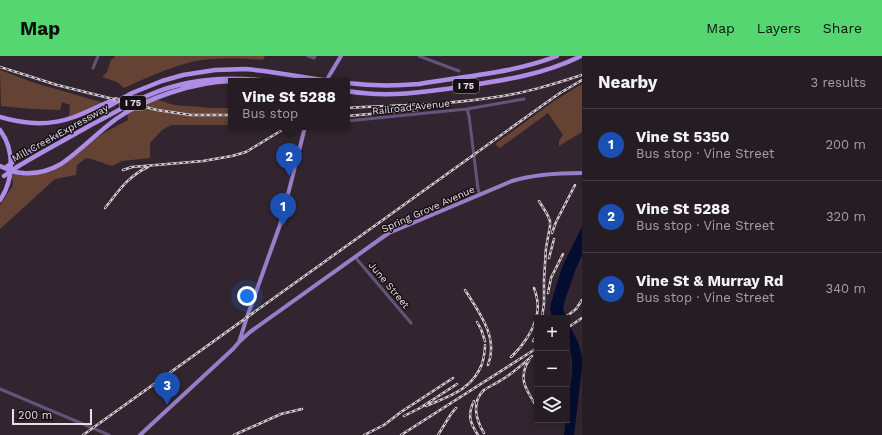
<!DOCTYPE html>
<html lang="en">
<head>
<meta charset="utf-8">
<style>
  :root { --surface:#261c23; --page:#322930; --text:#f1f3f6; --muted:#a4a1a6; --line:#423a41; --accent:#55d671 }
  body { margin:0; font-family:"Work Sans",sans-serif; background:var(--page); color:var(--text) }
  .controls { position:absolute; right:12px; bottom:12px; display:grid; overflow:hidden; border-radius:0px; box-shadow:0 2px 10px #0003 }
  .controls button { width:36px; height:36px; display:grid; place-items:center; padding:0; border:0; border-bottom:1px solid var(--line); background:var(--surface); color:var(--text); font:20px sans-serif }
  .scale { position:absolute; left:12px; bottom:10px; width:80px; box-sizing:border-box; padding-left:4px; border:2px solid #e8dfe6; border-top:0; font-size:11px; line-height:14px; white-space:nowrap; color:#e8dfe6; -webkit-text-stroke:3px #161015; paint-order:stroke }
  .you { position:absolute; left:247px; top:240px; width:14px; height:14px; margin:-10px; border:3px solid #fff; border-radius:50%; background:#1a73e8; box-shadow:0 0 0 6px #1a73e833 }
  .badge { display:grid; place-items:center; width:26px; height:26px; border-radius:50%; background:var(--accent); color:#fff; font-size:13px; font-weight:700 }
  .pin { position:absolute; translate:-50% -33px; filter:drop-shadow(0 1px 2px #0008) }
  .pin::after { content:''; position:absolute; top:21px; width:14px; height:12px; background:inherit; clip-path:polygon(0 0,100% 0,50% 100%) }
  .popup { position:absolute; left:228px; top:22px; width:122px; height:52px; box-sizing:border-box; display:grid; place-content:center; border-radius:0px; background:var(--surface); filter:drop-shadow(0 1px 3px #0005); font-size:13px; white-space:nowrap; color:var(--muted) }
  .popup b { font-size:15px; color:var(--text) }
  .popup::after { content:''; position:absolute; left:50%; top:100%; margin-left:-8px; border:8px solid transparent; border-top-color:var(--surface) }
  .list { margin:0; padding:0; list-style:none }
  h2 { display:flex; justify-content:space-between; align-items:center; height:52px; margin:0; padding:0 16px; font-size:17px }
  h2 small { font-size:13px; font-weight:400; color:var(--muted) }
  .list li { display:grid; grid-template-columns:26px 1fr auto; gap:12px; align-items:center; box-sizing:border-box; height:72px; padding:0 16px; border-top:1px solid var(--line) }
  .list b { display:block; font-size:15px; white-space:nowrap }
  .list p { margin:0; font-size:13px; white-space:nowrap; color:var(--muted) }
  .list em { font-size:13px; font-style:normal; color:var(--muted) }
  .icon { flex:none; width:22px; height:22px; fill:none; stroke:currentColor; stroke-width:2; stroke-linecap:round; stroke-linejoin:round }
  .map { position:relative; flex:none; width:582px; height:379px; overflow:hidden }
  header { display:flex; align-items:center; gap:24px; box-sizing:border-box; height:56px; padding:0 20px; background:var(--accent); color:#111 }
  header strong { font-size:19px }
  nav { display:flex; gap:22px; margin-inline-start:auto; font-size:14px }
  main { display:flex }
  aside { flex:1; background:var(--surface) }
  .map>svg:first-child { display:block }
</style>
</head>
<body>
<header>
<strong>Map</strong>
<nav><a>Map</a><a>Layers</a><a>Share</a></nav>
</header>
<main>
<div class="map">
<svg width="582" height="379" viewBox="0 0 582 379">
  <rect width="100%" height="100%" fill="#32252f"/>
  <path fill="#644334" d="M115,0H265L263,4C239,2 215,1 191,6C168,12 146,22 124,32L117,26L102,21L107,16L111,4L114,2Z
    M0,14L35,27L104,47L83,57L69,60L70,49L62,46L60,54L32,53L1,50Z
    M582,28V76L559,90V85L563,79L548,57L500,92L495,88L554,45Z
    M152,42L174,49L211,52H231V69H171L162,74L150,87V102L122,105L112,110L94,104L86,102L77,109L76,119L55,123L0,173V149L13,129L12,120L16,118L48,116L102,78L128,64L127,54Z"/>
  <path fill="#040d30" d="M582,171V199L575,215L565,244L563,252L566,262H552L550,253L551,247L562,211Z
    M567,265L578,286L582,301V312L574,379H564L566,364H567C567,344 573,325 572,305C572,298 569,293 567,287C566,280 567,272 567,265Z"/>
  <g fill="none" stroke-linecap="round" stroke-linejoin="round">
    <path stroke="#625579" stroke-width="3" d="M308,0L314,2L315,0
      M419,0L459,15
      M93,12L98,0
      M467,53L469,60L478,133L480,139
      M347,65L467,53L524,43
      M355,201L411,267
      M0,333L109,379"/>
    <path stroke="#997dc7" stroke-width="4" d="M326,25L341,0
      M239,286L250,276L383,181L389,177L512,125C535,118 558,117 582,117
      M140,379L233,293L239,286L247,261L281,166L305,71"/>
    <path stroke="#af8de7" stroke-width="4.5" d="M347,27C371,30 395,30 419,28C465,20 514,17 557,0
      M347,35C387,42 426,36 466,30C506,24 545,18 581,0
      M0,61C23,68 50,70 74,61C88,56 102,48 116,43
      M0,74C15,94 14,124 0,144
      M17,103L27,97L132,37L162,25L183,19L215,14L246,13L264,15L316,23
      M17,111C41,96 65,84 89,70C109,60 128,48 149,39C188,22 228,20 269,25
      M23,117C37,118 49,115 61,108C81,94 97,77 116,63C145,42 195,26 231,25"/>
    <g stroke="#d4cbd2" stroke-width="2.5">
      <path id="rail" d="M0,11L57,29L157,54L191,59H231
        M347,52C397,49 447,49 496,41C526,37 554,28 582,19
        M347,60L417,54
        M123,114L132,111L203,105L232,100L246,96L287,71
        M539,145L547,158L550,165V170L546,192L544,224V247L542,262
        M105,152C118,136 128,120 148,111
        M552,177L556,166L575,129
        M549,202L554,183
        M465,234C479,256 499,282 488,309
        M548,237L551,222L563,198
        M567,260L576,253L582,244
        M477,266L481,273L485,285
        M567,272L582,262
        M533,285L537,279
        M511,301C523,290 534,274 537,258C539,249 537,240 534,232
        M529,304C517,323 527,335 537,351
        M474,345C467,359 470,367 478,379
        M426,350C449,340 472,334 482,308C484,301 485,296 485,289
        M404,360L420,352L457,328
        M484,377C476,364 471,346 484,334C490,330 497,327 503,323C513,317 523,308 532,300
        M83,379L543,49L560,37L582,24
        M234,379L281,358L302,353
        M364,379L384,369L401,356L453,322
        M401,379L537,292
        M438,379L451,358L456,352"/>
    </g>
    <use href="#rail" stroke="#161015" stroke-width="1" stroke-dasharray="3" stroke-linecap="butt"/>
    <path stroke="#af8de7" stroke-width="4.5" d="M316,23L332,25
      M0,110L14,116L23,117
      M5,112L17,103
      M4,120L17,111"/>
  </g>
  <g text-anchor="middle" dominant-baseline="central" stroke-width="3" stroke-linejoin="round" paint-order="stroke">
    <g fill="#161015" stroke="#a9a1a7" stroke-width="1">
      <rect x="453" y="23" width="26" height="14" rx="3"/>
      <rect x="120" y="40" width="26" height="14" rx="3"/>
    </g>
    <g font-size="9" font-weight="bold" fill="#e8dfe6">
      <text x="466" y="30">I 75</text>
      <text x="133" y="47">I 75</text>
    </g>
    <g font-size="10" fill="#e8dfe6" stroke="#161015">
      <text transform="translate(411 51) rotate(-6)">Railroad Avenue</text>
      <text transform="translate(60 77) rotate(-29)">Mill Creek Expressway</text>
      <text transform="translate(428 153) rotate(-24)">Spring Grove Avenue</text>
      <text transform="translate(389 229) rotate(50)">June Street</text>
    </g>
  </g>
</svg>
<div class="controls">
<button>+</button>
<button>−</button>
<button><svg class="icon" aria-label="layers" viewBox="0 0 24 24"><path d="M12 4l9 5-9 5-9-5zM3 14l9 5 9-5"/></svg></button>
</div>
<div class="scale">200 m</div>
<div class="you"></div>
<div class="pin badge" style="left:283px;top:170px;background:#1a4fb4">1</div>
<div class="pin badge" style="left:289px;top:120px;background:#1a4fb4">2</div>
<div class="popup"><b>Vine St 5288</b>Bus stop</div>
<div class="pin badge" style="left:167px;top:349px;background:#1a4fb4">3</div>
</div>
<aside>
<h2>Nearby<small>3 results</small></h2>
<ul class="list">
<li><span class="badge" style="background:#1a4fb4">1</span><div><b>Vine St 5350</b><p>Bus stop · Vine Street</p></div><em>200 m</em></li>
<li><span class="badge" style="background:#1a4fb4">2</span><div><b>Vine St 5288</b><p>Bus stop · Vine Street</p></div><em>320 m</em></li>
<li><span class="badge" style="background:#1a4fb4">3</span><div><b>Vine St &amp; Murray Rd</b><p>Bus stop · Vine Street</p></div><em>340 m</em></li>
</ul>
</aside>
</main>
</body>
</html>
